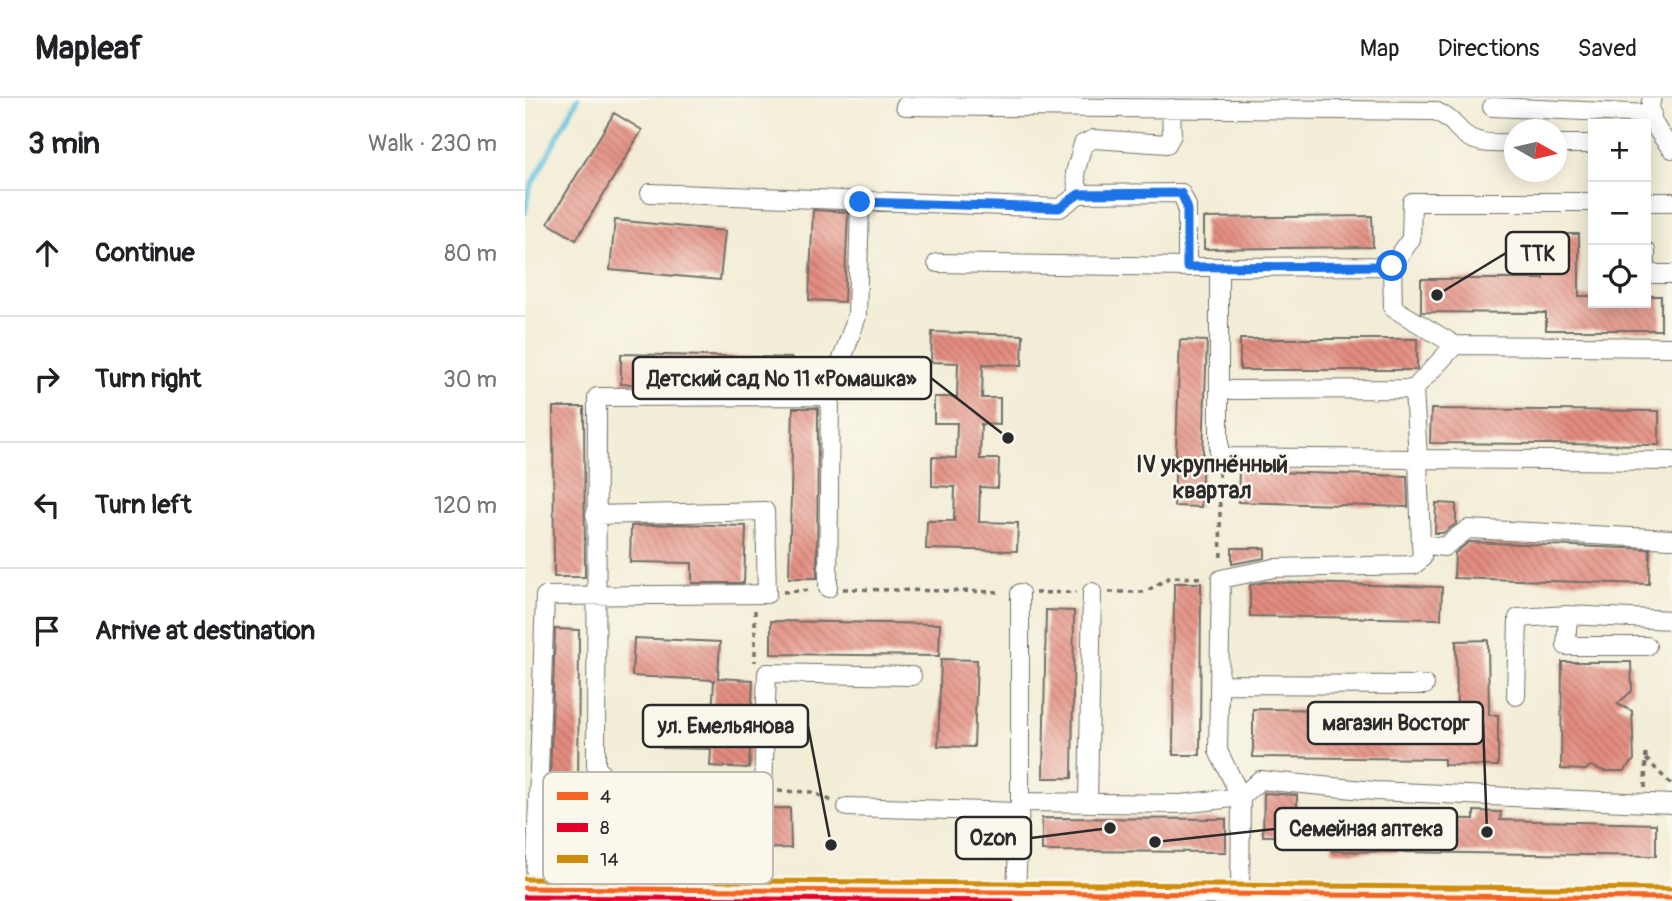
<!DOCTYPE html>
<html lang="en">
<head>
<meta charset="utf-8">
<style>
  :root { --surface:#fff; --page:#f2f2f2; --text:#202124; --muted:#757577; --line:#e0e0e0 }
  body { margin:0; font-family:Pangolin,sans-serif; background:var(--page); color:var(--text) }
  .controls { position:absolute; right:21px; top:21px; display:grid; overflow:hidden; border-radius:0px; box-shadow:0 4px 18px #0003 }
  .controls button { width:63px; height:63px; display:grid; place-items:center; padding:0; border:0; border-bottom:2px solid var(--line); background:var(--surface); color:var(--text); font:35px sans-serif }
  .compass { position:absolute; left:979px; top:21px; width:63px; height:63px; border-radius:50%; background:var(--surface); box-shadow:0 4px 18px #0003; rotate:98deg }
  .stop { position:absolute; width:21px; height:21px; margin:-16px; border:5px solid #1a73e8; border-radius:50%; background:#fff }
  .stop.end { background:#1a73e8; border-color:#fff; box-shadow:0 2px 7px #0008 }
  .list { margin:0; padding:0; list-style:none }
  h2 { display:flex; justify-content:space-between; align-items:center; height:91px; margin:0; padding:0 28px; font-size:30px }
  h2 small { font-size:23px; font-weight:400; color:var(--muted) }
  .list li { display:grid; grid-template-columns:46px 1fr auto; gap:21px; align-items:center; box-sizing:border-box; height:126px; padding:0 28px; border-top:2px solid var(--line) }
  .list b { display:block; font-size:26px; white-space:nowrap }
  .list em { font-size:23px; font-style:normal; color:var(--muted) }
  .icon { flex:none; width:38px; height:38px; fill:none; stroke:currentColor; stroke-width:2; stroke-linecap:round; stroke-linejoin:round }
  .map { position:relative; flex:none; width:1147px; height:803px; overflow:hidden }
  header { display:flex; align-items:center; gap:42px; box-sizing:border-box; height:98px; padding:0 35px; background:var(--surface); border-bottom:2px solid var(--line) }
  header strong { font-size:33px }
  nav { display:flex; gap:38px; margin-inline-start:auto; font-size:24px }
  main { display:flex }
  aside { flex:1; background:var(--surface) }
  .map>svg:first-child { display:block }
</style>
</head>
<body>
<header>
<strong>Mapleaf</strong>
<nav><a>Map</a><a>Directions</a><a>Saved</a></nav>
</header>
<main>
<aside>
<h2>3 min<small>Walk · 230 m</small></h2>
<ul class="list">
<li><svg class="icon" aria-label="ahead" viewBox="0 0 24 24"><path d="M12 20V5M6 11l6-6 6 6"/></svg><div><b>Continue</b></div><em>80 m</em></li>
<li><svg class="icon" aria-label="right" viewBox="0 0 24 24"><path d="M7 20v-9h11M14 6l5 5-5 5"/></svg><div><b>Turn right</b></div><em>30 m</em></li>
<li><svg class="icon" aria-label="left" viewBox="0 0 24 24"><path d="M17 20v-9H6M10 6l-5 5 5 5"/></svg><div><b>Turn left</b></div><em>120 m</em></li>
<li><svg class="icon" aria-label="arrive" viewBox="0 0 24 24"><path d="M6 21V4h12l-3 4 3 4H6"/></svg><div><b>Arrive at destination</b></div></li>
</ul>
</aside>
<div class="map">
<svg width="1147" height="803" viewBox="0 0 1147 803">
  <defs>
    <pattern id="building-back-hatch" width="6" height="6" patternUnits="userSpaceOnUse" patternTransform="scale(1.75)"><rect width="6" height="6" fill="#e38c80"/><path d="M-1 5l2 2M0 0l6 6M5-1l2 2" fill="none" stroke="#b87369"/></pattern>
  </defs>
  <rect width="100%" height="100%" fill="#fbf7ec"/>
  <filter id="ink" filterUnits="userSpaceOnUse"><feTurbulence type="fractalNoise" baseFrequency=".0143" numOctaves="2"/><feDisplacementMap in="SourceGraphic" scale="14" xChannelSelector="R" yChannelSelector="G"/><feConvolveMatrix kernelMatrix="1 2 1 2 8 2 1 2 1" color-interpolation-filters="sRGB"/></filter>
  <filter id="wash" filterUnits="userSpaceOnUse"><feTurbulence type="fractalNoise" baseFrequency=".00686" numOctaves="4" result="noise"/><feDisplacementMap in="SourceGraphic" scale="28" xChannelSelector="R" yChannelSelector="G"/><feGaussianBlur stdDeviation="1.57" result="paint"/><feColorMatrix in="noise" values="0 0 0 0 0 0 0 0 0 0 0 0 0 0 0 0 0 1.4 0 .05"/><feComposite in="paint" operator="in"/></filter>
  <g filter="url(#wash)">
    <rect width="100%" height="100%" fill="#f2edd6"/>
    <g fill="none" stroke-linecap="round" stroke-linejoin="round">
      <path stroke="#5fc1dd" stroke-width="5" d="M0,115L4,92L53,0"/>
    </g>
    <g id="blocks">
      <path fill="url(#building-back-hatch)" d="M89,15L117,32L51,142L23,125Z
        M288,112L323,114L319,204L284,202Z
        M847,118L848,149L679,151V120Z
        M90,122L200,133L195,182L85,172Z
        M1019,136H1054V198H1068V205H1121V198H1136V232H1021V215L896,214V181H1019Z
        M407,234L498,237L497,267L458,266L457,300H475V327L456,326L455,361H474L473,390L455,389L454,424L493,425L492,453L401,451L402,423H429L430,389L407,388V359L431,360L432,325H409V299H432L433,265L406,264Z
        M715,241H892V272H715Z
        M655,242L682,243L676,409L649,408Z
        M96,256L267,260V287L96,286Z
        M28,309H59L60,479H29Z
        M268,310H293L292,480H264Z
        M906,311L1134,313V347L905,345Z
        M714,373L882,378L883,409L713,404Z
        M911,405L931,406V426L918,435H910Z
        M151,426L221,428L219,485H167V465L105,464L106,428Z
        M944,444L1125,451L1124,486L929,480L930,455Z
        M707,450H740V460L707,466Z
        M740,484L917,489L916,521L725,518V487Z
        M649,485H676L675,657H648Z
        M521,512L549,513L547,680H518Z
        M246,523L415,526L414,558L246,556Z
        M30,531L54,532L53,702H76L75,739L23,740Z
        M109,540L195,544L193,580L228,582L224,670L185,668L186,651L138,650V636L186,637L189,582L107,578Z
        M963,542L964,617H973V668L919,667V661L728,659V611L932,613L931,543Z
        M416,561L452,562L449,649L413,648Z
        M1037,564H1106L1107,593L1092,606L1107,613L1109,662L1099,673H1079L1065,668L1061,672L1036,671Z
        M739,695L772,697V738H738Z
        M265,710L266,750L100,753L98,714Z
        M949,713L976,714L975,722L1131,726V758L807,753L808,719L949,721Z
        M517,720L701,721V754L517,753Z"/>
    </g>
  </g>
  <g filter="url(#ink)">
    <use href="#blocks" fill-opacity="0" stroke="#716f67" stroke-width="2"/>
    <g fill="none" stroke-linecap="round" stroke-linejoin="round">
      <g stroke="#716f67" stroke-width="20">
        <path id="minor" d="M1127,0C1120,19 1135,37 1147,51
          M380,8L910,13C931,22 930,32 945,40C958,47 975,45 990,45
          M967,9L1127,16
          M1032,46H1068
          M125,95L535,110L554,96L656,95L662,108V169H694
          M554,96L550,75L558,46L569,41L642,46L647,37L646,10
          M1121,104H1147
          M1121,153V176H1147
          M412,165L662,169
          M867,168L886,141L887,104H1068
          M930,247L889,291L893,361L1147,363
          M694,292L889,291
          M305,298L312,292L315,267L332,218L335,104
          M896,446L893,361L694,359V169L867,168L868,210L930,247L1147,249
          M1043,517L1041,548H1122
          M696,586L900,587
          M991,598L993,520L1043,517L1147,522
          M87,692H238L242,575L387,578
          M563,703L567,494
          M495,704V495
          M322,709L495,714
          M10,790L20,498L242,496L240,413L70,417
          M86,790L87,692L71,668L72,299L305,298L303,490
          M491,793L495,704L656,706L716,699L735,682L850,693L1147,706
          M715,796L716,699L693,653L696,481L749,470L889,467L897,460L896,446L919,449L943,431L1147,441"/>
      </g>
      <g stroke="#716f67" stroke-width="24">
        <path id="major" d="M0,790L1147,800"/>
      </g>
      <path stroke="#716f67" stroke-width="3.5" stroke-dasharray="5 5" stroke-linecap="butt" d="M694,374L696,464
        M318,491L478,494
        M258,494L286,492
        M584,494H620L645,479L680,480
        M510,495L551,494
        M230,512V564
        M1121,661L1147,687
        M1120,690L1121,650
        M253,693L287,694L307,703"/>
      <use href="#minor" stroke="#fff" stroke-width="18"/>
      <use href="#major" stroke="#fff" stroke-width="21"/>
      <g stroke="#fbf7ec" stroke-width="10">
        <path id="bus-1" d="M0,790L1147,800"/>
      </g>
      <g stroke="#fbf7ec" stroke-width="10">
        <path id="bus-2" d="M0,799L487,803"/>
      </g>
      <g stroke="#fbf7ec" stroke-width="10">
        <path id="bus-3" d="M0,781L1147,791"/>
      </g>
      <use href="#bus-1" stroke="#f26522" stroke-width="5"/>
      <use href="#bus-2" stroke="#e4002b" stroke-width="5"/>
      <use href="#bus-3" stroke="#ce8d09" stroke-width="5"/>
    </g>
  </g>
  <g fill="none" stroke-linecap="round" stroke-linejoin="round" filter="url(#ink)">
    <path stroke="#1a73e8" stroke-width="9" d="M335,104L534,110L554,96L656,95L662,108V169L867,168"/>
  </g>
  <g text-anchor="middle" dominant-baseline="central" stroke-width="5" stroke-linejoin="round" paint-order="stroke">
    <g font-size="23" font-weight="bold" fill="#2b2b2b" stroke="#fbf7ec">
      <text x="687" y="366">IV укрупнённый<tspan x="687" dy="26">квартал</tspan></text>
    </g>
  </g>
  <rect x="18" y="674" width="230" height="112" rx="10" fill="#fbf7ec" stroke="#bdbab2" stroke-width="2"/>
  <rect x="32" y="694" width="31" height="8" fill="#f26522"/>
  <rect x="32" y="725" width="31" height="9" fill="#e4002b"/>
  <rect x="32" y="757" width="31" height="8" fill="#ce8d09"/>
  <g font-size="19" fill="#2b2b2b">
    <text x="75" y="705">4</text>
    <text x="75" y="736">8</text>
    <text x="75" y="768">14</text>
  </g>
  <path fill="none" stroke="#2b2b2b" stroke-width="2.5" d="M912 197L981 155M483 340L406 280M962 734L958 625M306 747L283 628M630 744L750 731M585 730L506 740"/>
  <g fill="#2b2b2b" stroke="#fbf7ec" stroke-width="2.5">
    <circle cx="912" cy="197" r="7"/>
    <circle cx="483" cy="340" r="7"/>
    <circle cx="962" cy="734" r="7"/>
    <circle cx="306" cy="747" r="7"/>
    <circle cx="630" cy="744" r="7"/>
    <circle cx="585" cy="730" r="7"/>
  </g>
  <g fill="#fbf7ec" stroke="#2b2b2b" stroke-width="2.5">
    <rect x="981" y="134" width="63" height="42" rx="7"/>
    <rect x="108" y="259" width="298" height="42" rx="7"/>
    <rect x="783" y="604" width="175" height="42" rx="7"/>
    <rect x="118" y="607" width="165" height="42" rx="7"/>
    <rect x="750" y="710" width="182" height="42" rx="7"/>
    <rect x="431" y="719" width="75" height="42" rx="7"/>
  </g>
  <g font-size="21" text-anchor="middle" font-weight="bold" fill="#2b2b2b">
    <text x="1013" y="163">ТТК</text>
    <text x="257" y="288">Детский сад № 11 «Ромашка»</text>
    <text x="871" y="632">магазин Восторг</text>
    <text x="201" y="635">ул. Емельянова</text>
    <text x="841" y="738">Семейная аптека</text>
    <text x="468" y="747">Ozon</text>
  </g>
</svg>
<div class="controls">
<button>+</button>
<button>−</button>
<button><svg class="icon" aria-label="locate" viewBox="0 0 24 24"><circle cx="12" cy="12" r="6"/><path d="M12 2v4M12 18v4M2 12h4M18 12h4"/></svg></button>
</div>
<svg class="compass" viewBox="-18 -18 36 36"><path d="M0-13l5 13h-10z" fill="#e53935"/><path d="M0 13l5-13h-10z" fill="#757577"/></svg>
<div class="stop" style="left:867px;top:168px"></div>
<div class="stop end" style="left:335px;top:104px"></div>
</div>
</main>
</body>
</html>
